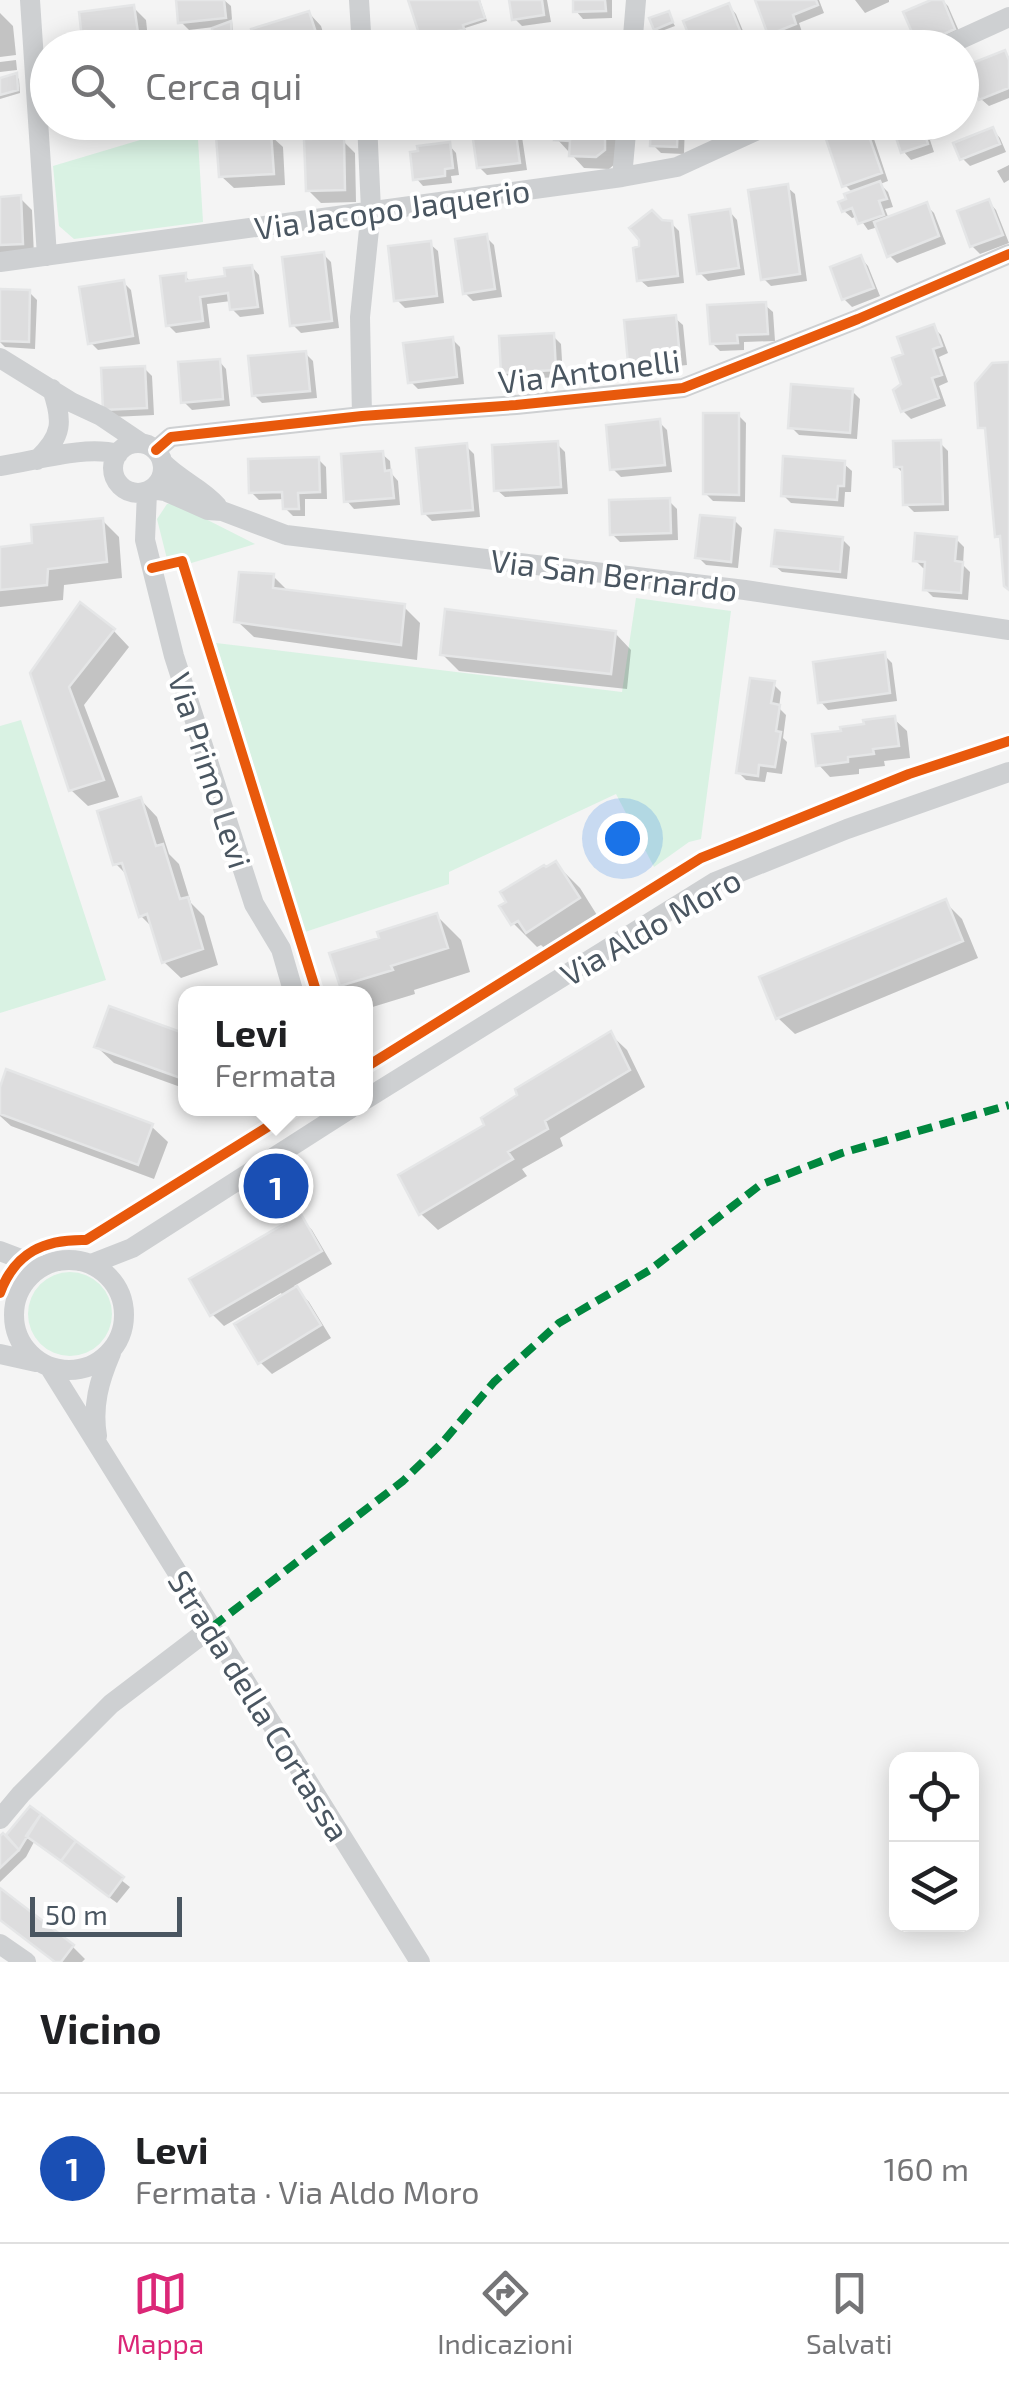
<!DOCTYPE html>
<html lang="it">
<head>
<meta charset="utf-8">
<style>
  :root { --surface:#fff; --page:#f6f6f6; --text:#202124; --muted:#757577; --line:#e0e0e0; --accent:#db2777 }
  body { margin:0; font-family:"Exo 2",sans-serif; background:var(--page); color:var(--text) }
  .controls { position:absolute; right:30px; bottom:30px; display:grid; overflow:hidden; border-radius:20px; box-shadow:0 5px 25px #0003 }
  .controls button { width:90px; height:90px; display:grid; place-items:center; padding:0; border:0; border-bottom:2px solid var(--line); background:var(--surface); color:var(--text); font:50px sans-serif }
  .scale { position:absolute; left:30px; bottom:25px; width:152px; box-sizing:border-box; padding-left:10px; border:5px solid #4a5661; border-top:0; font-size:28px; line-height:35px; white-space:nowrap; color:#4a5661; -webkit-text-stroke:8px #fff; paint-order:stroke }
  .you { position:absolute; left:622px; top:838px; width:35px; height:35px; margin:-25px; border:8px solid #fff; border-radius:50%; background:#1a73e8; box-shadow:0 0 0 15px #1a73e833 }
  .badge { display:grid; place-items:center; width:65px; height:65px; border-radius:50%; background:var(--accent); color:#fff; font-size:32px; font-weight:700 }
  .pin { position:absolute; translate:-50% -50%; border:5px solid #fff; box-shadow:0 2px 10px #0006 }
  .popup { position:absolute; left:178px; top:986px; width:195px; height:130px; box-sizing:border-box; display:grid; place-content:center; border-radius:20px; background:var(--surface); filter:drop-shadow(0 2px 8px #0005); font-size:32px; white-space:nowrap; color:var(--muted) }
  .popup b { font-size:38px; color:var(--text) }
  .popup::after { content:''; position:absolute; left:50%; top:100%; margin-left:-20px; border:20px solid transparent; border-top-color:var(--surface) }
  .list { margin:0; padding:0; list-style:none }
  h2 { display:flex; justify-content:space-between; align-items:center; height:130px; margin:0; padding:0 40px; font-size:42px }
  h2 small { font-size:32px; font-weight:400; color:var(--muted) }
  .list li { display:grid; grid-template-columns:65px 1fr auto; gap:30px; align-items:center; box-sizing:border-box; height:150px; padding:0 40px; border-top:2px solid var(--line) }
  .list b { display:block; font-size:38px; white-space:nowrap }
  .list p { margin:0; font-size:32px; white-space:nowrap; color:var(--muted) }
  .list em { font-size:32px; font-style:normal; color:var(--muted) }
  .icon { flex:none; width:55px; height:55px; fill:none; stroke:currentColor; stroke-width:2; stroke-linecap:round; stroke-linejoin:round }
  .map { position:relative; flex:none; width:1009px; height:1962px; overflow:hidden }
  .search { position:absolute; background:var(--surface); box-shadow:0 5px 25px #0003; left:30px; right:30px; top:30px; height:110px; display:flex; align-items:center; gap:25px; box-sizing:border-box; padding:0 35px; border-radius:55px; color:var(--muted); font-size:38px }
  .sheet { height:280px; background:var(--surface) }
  nav { display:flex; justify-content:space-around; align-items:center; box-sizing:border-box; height:140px; border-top:2px solid var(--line); background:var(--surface); font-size:28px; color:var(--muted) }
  nav a { display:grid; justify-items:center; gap:5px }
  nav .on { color:var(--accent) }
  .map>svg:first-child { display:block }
</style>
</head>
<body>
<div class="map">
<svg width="1009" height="1962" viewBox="0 0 1009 1962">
  <rect width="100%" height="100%" fill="#f4f4f4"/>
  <path fill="#d9f2e3" d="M197,123L203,222L74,239L59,226L53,166Z
    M174,503L255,544L188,564L184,554L167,559L157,519L167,504Z
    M636,598L731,611L701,839L689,842L654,867L616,794L449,872V884L305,932L216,643L622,692Z
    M21,720L106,980L0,1013V726Z
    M28 1314a42 42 0 1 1 84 0a42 42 0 1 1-84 0Z"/>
  <path fill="#0003" d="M178,0H224L231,6L234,48H215L214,27L189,30L181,22Z
    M413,0H480L487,21L465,28L466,32L427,45L424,42Z
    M512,0H547L551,22L522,26L514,18Z
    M573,0H612V18L583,19L576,11L575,2Z
    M758,0H819L824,13L799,23L802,32L778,41L770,33Z
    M855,0H889V2L865,13Z
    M937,0H942L948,6L962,38L938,48H923L920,44Z
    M729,6L736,14L750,48H697Z
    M133,7L146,20L149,48L86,46Z
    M0,13L13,26L16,55L0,57Z
    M309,13L321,26L328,48H260Z
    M668,14L675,26L659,32L656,29Z
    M1004,53L1009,57V98L989,106L981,99Z
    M16,60L17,70L0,72V62Z
    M16,76L19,79L20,93L0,99V81Z
    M602,122L617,138L616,163L609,169L584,168L572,155V152H569L557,139Z
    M654,122H685L684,154L661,153L653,145Z
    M718,122H760L728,136Z
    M893,122H948L951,132L930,140L934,152L911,160L904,152Z
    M865,128L873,136L888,181L880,184L888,192L893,207L885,209L889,219L926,205L934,213L946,244L897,263L889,255L878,227L868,230L858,216L852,218L844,211L853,193L845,185Z
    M514,129L522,137L527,170L487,175L479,167Z
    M993,130L1000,138L1006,152L970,166L962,158Z
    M270,135L283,147L285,185L234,188L221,176Z
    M343,141L355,153L356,202L321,203L308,190Z
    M449,145L456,153L459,175L451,176L452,183L423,186L416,178L421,154Z
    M1009,165V180L1004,183L997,171Z
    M787,187L795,194L807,281L771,286L763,278Z
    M20,198L32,210L34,256L0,257V199Z
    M989,202L996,210L1009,243L980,254L972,246Z
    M730,212L737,220L745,275L708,281L700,273Z
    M661,223H671L679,231L684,283L648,287L640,280L641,248Z
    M486,237L494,245L502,297L473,301L465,293Z
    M430,244L438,251L444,303L405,308L397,300Z
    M323,254L331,262L339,328L301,333L293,325Z
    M861,258L868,266L880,296L852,307L844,299Z
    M252,267L259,275L264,314L240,317L232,309L231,301L207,304L210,328L176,333L168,325L185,276L192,283L228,279Z
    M123,282L131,290L140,344L98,350L90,342Z
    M0,291L29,292L37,300L35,349L5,347L0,342Z
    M765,305L773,312L775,341L744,342V350L720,351L712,343Z
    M675,318L683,325L687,365L638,370L630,362Z
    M933,327L941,335L948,353L939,357L948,382L939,386L946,406L911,419L903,411L907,356Z
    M553,336L561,344L563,377L511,379L503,371Z
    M452,339L460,347L464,384L418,389L410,381Z
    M305,353L313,361L317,398L262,403L254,395Z
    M219,361L226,369L230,406L192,410L184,402Z
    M144,368L152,376L154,415L113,417L105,409Z
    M852,391L860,399L857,439L799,435L791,427Z
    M738,415L746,423L745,502L713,501L705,493Z
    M659,422L667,430L672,472L621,477L613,469Z
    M940,443L948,451L949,511L914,512L906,504L905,475L896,466Z
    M557,444L565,452L568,494L505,497L497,490Z
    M466,446L474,454L480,517L432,521L424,513Z
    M382,454L390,461L391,473L398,481L400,505L354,509L347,501Z
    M318,459L326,467L327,499H305V516H293L285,508V499L259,500L251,492Z
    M844,464L852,471L851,492H845L844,507L791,503L783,495Z
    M669,501L677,509L678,540L620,542L612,534Z
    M102,520L119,537L122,578L64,585L63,600L0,607V549L34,546Z
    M734,520L742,528L738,568L706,565L698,557Z
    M842,539L850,547L847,579L782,572L774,565Z
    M956,539L964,547L963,565L970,572L968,600L933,597L925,589L927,569L923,568L915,560Z
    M273,576L289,592L404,607L420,623L417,660L254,637L237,621Z
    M113,630L129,647L84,705L119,797L88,806L71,790L33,673Z
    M615,633L631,650L627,689L459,671L442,654Z
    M884,655L892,663L897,701L828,710L821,702Z
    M773,684L781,692L779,708L786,715L783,738L787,742L782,774L767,772L765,782L746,780L738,772Z
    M894,719L907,731L910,758L884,761L885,766L859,769V774L830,777L818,764L844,733Z
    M141,800L157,817L169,854L179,864L191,903L204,916L218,965L181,978L164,962L154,929L141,916L129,877L115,863Z
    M556,864L580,888L602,923L552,955L541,945L537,947L513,923Z
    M945,902L962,919L978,958L795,1034L778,1018Z
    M437,916L461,940L470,972L414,990L415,994L366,1009V994H350L342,985L382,939Z
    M610,1034L627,1050L645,1087L560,1138L563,1146L522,1169L527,1176L438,1230L421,1214L487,1126L520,1097Z
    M186,1036V1089L114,1063L97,1047Z
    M0,1094L151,1126L168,1142L154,1179L11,1126L0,1116Z
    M300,1217L312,1230L332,1264L294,1286L309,1302L331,1338L272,1374L260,1362L284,1297L281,1293L224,1326L212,1314Z
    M31,1809L130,1887L117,1903L34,1842L26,1857L0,1882V1839H6Z
    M0,1891L73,1947L85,1959L82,1962H55L0,1920Z"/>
  <path fill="#ddddde" stroke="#e5e6e7" stroke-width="2.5" d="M176,0H224L226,18L178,23Z
    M408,0H479L485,18L463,25L464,29L422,43Z
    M509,0H542L544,15L512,20Z
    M573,0H605L606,11L573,12Z
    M755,0H816L818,5L793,15L796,24L768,35Z
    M931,0H943L955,29L918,46L903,12Z
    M729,3L747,48H694L683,21Z
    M134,5L139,40L83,48L79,12Z
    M309,11L321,48H257L251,29Z
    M669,11L673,22L654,30L649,18Z
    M231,21L232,48H213L212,28Z
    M1005,50L1009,60V88L979,100L965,66Z
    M17,73L18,90L0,95V78Z
    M555,122H605V150L596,157L569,156L570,141L554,140Z
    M651,122H678L677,147L650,146Z
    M891,122H944L945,125L924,132L928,144L901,153Z
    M865,125L882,173L842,187L826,139Z
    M515,127L520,163L477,168L472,132Z
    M993,127L1000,144L960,160L953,143Z
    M271,132L274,174L219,177L216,136Z
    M344,138L345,190L306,191L304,139Z
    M450,142L453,168L445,169V176L413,180L410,152L418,151L417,146Z
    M880,181L887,199L879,201L884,215L858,224L852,208L842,212L838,202L846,199L844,194Z
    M788,184L800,274L761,280L748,190Z
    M21,195L23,244L0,245V197Z
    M989,199L1003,235L970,247L957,211Z
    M927,202L939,236L887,257L874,222Z
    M730,209L739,268L697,274L689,215Z
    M652,210L662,220L672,221L678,276L637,281L633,248L639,246V240L629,228Z
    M487,234L495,289L463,294L455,239Z
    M431,241L437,296L394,301L388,246Z
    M324,252L332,321L290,326L282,257Z
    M861,255L874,288L842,300L830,267Z
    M252,265L258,307L230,310L228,293L200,297L203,321L166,326L160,276L186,273V281L225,276L224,268Z
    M124,280L133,336L88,344L79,287Z
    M0,289L30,290L29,342L0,341Z
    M766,302L768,334L737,335L738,343L710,344L707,305Z
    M676,315L680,358L628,363L624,320Z
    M934,324L942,346L933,349L942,375L932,378L939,398L901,412L893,390L901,384L892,358L903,354L897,337Z
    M554,333L556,370L501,373L499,336Z
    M453,337L457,377L408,383L403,343Z
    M306,351L310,391L252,396L248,356Z
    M220,359L223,399L181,403L178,362Z
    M1009,362V590L1004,586L1000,536L995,537L985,428H978L975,383L992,363Z
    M145,366L147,408L103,410L101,368Z
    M791,384L853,389L850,433L788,428Z
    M703,413H739V495L703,494Z
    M660,419L665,465L610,470L606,425Z
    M941,440L943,504L903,505L902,467H894L893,441Z
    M558,441L561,487L494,491L492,445Z
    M467,443L473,510L422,514L416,448Z
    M383,451L385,471L391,470L394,498L344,502L341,454Z
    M783,456L845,461L844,486H838L837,500L781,496Z
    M319,457L320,492L298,493L299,509H283L282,492L249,493L248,459Z
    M670,498L671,533L610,535L609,500Z
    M700,515L735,518L731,562L695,558Z
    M103,518L107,562L48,569L47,585L0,590V547L32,543L31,525Z
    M775,530L843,537L840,572L771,566Z
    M915,533L957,537L955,561L963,562L961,593L923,590L925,562L913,561Z
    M239,572L274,574L273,588L405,604L401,645L234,622Z
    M80,602L115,629L69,687L104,780L69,791L30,673Z
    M445,609L616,631L611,674L440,655Z
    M885,652L890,693L818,703L813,662Z
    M750,678L775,681L771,703L780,705L776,731L781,732L775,767L759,765L758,776L736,773Z
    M895,716L899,746L873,749L874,754L848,757V762L816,766L812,734L841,731L840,727L864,724L863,720Z
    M141,797L156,846L163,844L180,899L188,897L203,949L162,963L147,914L139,917L122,863L113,865L97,811Z
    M556,861L580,898L526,933L518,921L511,925L499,906L506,902L500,892L544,865L546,867Z
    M946,899L963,941L776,1019L759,977Z
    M437,913L448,948L391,966L393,970L340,986L329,953L379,938L377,932Z
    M109,1006L186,1034V1080L94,1047Z
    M611,1031L630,1070L545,1121L548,1129L508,1152L513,1159L419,1215L398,1175L484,1125L481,1118L517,1095L515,1089Z
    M6,1069L153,1124L138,1165L0,1114V1087Z
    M301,1214L322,1251L210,1316L189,1279Z
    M297,1286L321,1325L258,1364L234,1324Z
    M30,1806L41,1814L19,1850L6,1835Z
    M41,1814L76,1841L61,1861L26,1836Z
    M3,1833L19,1850L0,1868V1836Z
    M76,1841L124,1877L109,1897L61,1861Z
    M0,1888L74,1945L61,1962H55L0,1920Z"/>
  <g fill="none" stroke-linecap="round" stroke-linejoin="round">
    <path stroke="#ced0d2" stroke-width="20" d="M30,0L47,256
      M359,0L362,48
      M632,48L636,0
      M941,48L1009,17
      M622,177L627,122
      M0,262L622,177L677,167L775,122
      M0,358L71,402L101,416L141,443
      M362,416L360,317L371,210L367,122
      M113 468a25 25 0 1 1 50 0a25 25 0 1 1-50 0Z
      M156,450L171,437L362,416L516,405L683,388L858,319L1009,254
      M37,460C63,436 63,421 52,389
      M162,462C180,481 202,488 217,506
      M0,466C36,461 84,445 118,454
      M151,489L165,491L208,510L222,511L286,535L745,590L1009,630
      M147,492L145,540L174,656L254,904L281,949L294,994
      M366,1099L715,882L847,829L1009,772
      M0,1251L42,1267
      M14 1315a55 55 0 1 1 110 0a55 55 0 1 1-110 0Z
      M91,1264L132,1248L351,1108
      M0,1354L36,1362
      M50,1368L420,1962
      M97,1436C92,1406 99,1381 111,1353
      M0,1819L21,1794L111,1704L212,1627
      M0,1944L26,1962"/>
    <path stroke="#00873e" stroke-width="8" stroke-dasharray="15 8" stroke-linecap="butt" d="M212,1627L403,1481L442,1443L494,1382L559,1323L650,1270L760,1185L842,1153L1009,1105"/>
    <g stroke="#fff" stroke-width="16">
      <path id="cycleway" d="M156,450L171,437L362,416L516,405L683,388L858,319L1009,254
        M152,568L182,561L317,994
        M366,1067L701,858L909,774L1009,741
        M0,1293C15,1252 45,1239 86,1240L298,1108"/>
    </g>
    <use href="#cycleway" stroke="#e8590c" stroke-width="10"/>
  </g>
  <g text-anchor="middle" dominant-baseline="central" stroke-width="8" stroke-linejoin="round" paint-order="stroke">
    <g font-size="32" fill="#4a5661" stroke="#fff">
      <text transform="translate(392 208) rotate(-8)">Via Jacopo Jaquerio</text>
      <text transform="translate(589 370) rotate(-7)">Via Antonelli</text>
      <text transform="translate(614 574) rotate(7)">Via San Bernardo</text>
      <text transform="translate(211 770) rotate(72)">Via Primo Levi</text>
      <text transform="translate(650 926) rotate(-30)">Via Aldo Moro</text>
      <text transform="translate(260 1705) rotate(58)">Strada della Cortassa</text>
    </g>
  </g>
</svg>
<div class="controls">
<button><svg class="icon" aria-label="locate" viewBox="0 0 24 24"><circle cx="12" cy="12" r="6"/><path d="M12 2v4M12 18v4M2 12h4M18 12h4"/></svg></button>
<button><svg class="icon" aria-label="layers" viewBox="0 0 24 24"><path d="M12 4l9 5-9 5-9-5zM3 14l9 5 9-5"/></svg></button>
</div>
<div class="scale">50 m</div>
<div class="you"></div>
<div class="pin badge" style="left:276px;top:1186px;background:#1a4fb4">1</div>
<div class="popup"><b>Levi</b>Fermata</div>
<div class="search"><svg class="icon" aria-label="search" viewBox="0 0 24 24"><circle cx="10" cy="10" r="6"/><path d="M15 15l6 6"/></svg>Cerca qui</div>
</div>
<section class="sheet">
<h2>Vicino<small></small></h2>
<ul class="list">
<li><span class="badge" style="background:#1a4fb4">1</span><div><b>Levi</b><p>Fermata · Via Aldo Moro</p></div><em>160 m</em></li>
</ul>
</section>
<nav>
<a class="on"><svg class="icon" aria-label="map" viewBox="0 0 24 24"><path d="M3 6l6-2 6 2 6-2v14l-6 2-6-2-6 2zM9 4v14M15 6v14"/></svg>Mappa</a>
<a><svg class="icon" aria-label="directions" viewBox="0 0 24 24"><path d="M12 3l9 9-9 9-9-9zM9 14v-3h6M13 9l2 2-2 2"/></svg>Indicazioni</a>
<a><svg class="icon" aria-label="saved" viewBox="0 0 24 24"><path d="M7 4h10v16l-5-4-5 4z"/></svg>Salvati</a>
</nav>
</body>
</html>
